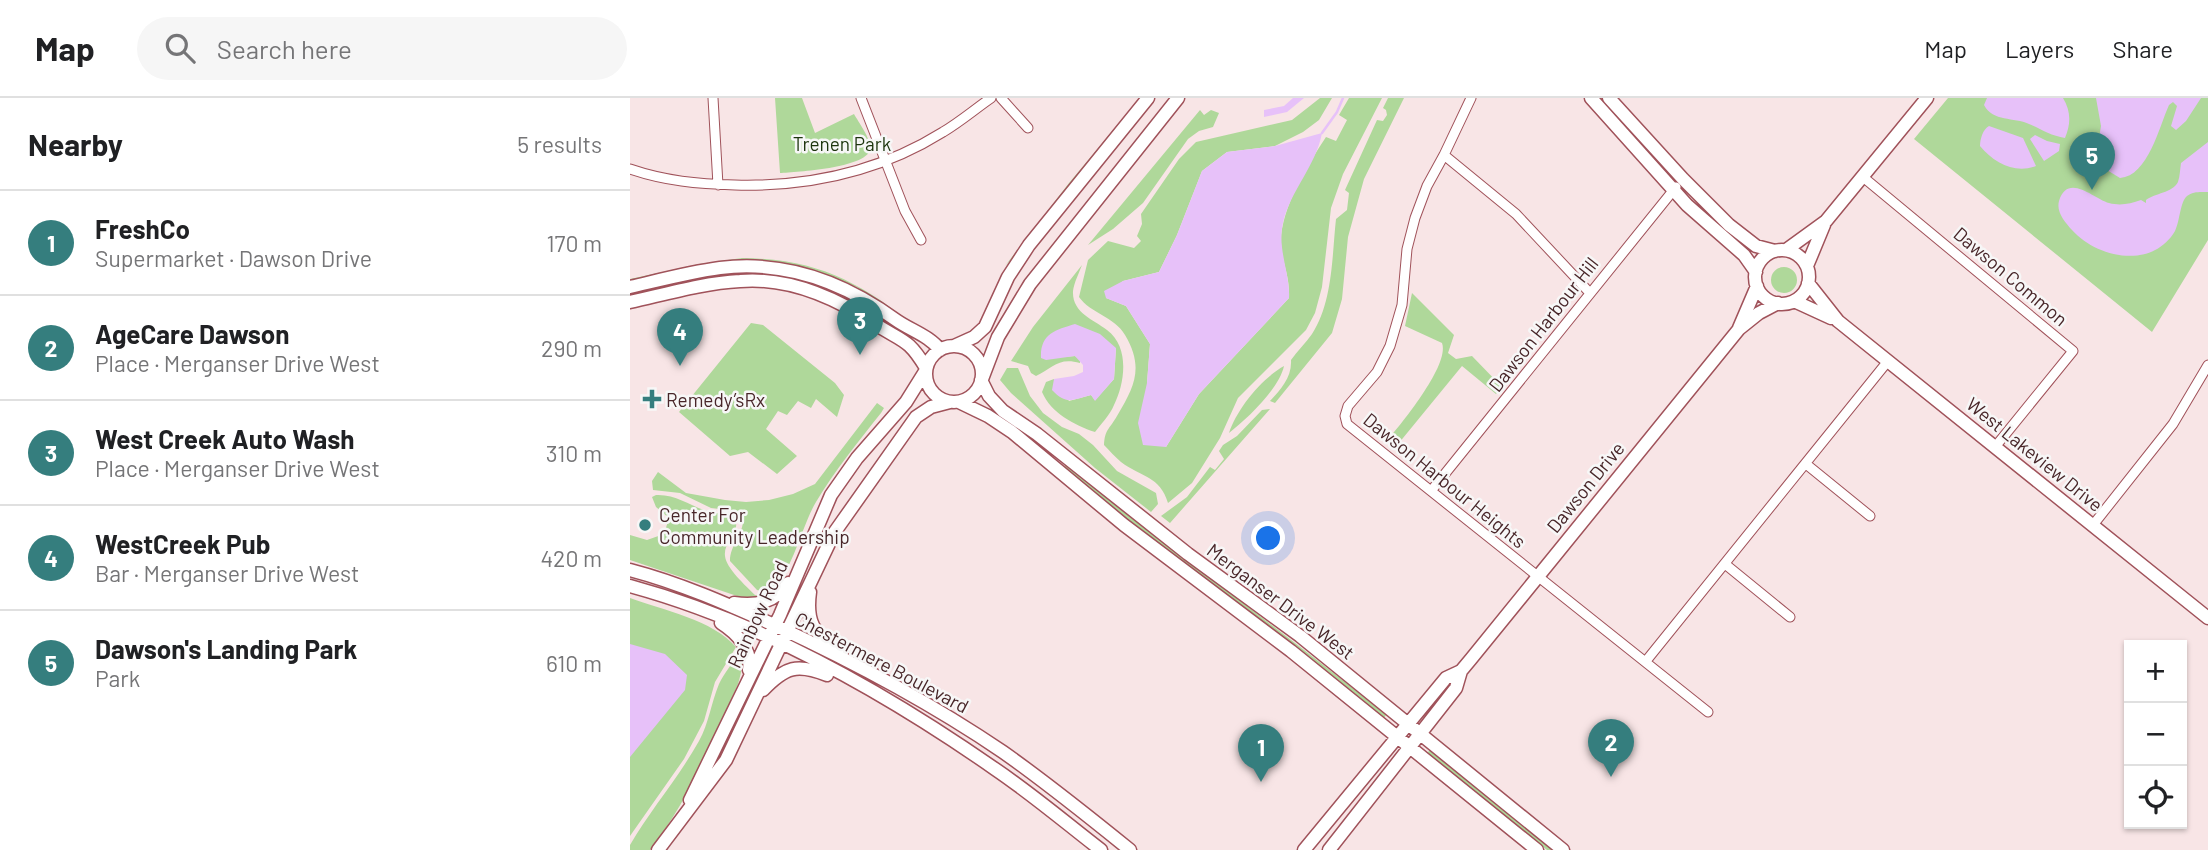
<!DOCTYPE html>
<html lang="en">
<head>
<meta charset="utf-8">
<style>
  :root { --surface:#fff; --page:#f6f6f6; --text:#202124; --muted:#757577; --line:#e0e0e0; --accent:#357e7e }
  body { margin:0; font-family:Barlow,sans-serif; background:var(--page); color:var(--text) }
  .controls { position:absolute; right:21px; bottom:21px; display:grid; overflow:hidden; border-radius:0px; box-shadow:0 2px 5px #0004 }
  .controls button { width:63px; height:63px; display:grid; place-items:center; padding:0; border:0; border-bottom:2px solid var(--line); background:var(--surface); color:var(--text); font:35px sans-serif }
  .you { position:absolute; left:639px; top:441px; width:24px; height:24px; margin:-18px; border:5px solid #fff; border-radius:50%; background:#1a73e8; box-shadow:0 0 0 10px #1a73e833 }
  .badge { display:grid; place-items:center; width:46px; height:46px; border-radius:50%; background:var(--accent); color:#fff; font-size:23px; font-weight:700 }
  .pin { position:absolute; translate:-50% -58px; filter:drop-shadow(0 2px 4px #0008) }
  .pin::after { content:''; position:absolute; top:37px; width:24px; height:21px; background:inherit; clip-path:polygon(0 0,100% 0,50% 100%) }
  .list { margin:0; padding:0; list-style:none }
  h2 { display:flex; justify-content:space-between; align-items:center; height:91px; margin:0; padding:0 28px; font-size:30px }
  h2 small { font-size:23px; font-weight:400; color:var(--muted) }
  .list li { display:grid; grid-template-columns:46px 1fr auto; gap:21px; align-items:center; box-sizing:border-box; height:105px; padding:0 28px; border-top:2px solid var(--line) }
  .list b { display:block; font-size:26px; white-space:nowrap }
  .list p { margin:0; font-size:23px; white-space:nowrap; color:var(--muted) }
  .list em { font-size:23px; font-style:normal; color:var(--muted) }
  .icon { flex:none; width:38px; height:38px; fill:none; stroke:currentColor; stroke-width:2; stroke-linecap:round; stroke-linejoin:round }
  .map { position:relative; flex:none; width:1578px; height:752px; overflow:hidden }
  header { display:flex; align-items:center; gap:42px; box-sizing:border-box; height:98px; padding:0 35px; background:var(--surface); border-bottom:2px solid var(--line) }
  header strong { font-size:33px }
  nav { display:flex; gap:38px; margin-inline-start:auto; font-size:24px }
  .search { width:490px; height:63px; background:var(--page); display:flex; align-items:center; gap:18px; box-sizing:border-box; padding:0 24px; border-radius:38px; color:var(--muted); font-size:26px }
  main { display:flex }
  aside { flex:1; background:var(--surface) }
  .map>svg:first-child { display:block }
</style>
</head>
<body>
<header>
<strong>Map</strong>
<div class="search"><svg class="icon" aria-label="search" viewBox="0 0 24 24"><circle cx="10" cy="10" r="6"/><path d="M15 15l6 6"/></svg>Search here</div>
<nav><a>Map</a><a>Layers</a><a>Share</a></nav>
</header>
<main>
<aside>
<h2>Nearby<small>5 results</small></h2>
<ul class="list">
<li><span class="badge">1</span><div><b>FreshCo</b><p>Supermarket · Dawson Drive</p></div><em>170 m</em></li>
<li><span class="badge">2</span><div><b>AgeCare Dawson</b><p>Place · Merganser Drive West</p></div><em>290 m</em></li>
<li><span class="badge">3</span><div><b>West Creek Auto Wash</b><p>Place · Merganser Drive West</p></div><em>310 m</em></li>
<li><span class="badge">4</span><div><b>WestCreek Pub</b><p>Bar · Merganser Drive West</p></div><em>420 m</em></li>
<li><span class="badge">5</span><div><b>Dawson's Landing Park</b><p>Park</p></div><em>610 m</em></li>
</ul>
</aside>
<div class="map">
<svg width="1578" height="752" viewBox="0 0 1578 752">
  <rect width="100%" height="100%" fill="#f8e5e6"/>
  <path fill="#afd89a" d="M145,0H172L185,35L224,16C229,25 242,42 240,52C235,70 167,74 150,75Z
    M510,0L387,155L375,168L439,85Z
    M690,0H702L689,22L673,34L645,48L597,54L572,73L547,137L529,174L493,183L476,200L496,208L520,246L517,285L536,349L569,296L659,200C660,177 652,166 651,145C650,112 678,66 696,39L706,43L717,22L709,17L719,0H752L713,76L701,110L692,189L685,215L676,232L608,300L590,340L562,385L538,405C530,378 511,379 491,364C485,359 480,353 474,347C475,331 479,332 487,318C505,288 514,269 495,237C485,219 460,215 449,199L458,162L478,143L504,150L511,143L507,138L512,126L511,116L549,61L566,44L662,22Z
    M758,0H774L734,81L718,139L712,201L702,235L645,305L640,303C651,291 662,279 661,262C667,253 676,245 682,236C703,204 702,157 706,121L717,112L719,95L715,92L747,22L753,23L757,17L756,12L753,10Z
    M1318,0H1578V142L1522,234L1284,41Z
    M570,12L574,17L581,12L589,15L583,29L569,33L558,41L513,105L483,131L458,147Z
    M112,160C189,161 229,184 288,230L227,189L182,171L154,165L129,163L0,183V181L69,166Z
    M452,167C449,175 444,185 443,193C442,215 463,221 477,232C500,249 495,285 484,307C480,317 471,326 465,334C444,327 421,315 412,294L416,284L424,281L425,284L439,303L461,297L465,302L484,281L486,250L432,259L445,258L450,262V265C428,259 423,270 406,278L401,275L398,268L381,263L403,229Z
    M1141 182a13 13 0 1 1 26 0a13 13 0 1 1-26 0Z
    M782,195L824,237L818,255L826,261L842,258L872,289L866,296L832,268L764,351L756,344C771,326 820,267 812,245L775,228Z
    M121,225L133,227L205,285L214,297L207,319L186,301L181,310L168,303L157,317L148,313L136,331L167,358L147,376L118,354L100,358L49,314Z
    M654,268C649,291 617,321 599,335C607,311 631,281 654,268Z
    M377,270H388L400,298L413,315L432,329L449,336L463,347L487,373L526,395L528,406L521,414L465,370L381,295L370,282Z
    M247,305L254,310L251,315C228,344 205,372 186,404C171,429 162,478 138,495L127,492L100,463C100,447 113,437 113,422L106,413L81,410L50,395L23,392L22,383L28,374L56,395L95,402L116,404L139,402L163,396L185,386Z
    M640,311L540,425L531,418L557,399L580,369L585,372L594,361L589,353L593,347L607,338L632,312Z
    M435,367C541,452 651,532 756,617L754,620L433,371Z
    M26,397C47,396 61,409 80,414C88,416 96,415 103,418C114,434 93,442 95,458C96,470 116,488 125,497L131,499L113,500L0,462V437L17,442L34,436L39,420L26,409L22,399Z
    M0,500C33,512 83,522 106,549L85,584L74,623L54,661L0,738Z
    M110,554C113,565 112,573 108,586C83,643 59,702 20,752H0V747C21,711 49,679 69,643C79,625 81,605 89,586C94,575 103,565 110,554Z
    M800,652L923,752H917L797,655Z"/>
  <path fill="#e7c1f9" d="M663,0H674L657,14L634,19V12L654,8Z
    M1357,0H1433C1441,13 1441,26 1435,40C1421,38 1411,31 1399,26C1384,19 1363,24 1354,7Z
    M1466,0H1571L1556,23L1546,32L1541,28L1547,8L1543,4L1539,7C1529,29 1518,78 1490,80L1472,69L1466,58L1471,28Z
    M1359,28L1393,40L1406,68C1385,76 1364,65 1350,48C1350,41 1353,31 1359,28Z
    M692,35C686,68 660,93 653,125C647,151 660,174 659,200L569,296L536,349L513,347L508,325L517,285L520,246L496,208L476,200L474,193L493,183L529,174L547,137L572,73L597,54L645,48Z
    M1405,37L1417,43L1430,46L1429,53L1414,63L1400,41Z
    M1578,44V94C1571,94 1563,93 1557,98C1550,104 1550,123 1545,133C1522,172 1467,160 1442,132C1435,124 1426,114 1429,103C1438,74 1464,101 1479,105C1490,108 1500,106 1511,102L1516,105V102C1525,95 1542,95 1548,84C1550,78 1550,71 1551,65Z
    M445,226L470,236L486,250L484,281L465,303L461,297C442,302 436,307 422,292L424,281L444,278L453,274V267L445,258L416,262L411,260C410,236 425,232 445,226Z
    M0,546L35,556L57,577L55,592L0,659Z"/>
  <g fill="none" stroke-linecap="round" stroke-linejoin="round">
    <path stroke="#e7c1f9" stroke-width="2.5" d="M692,35L707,14L713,0"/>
    <g stroke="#a0525a" stroke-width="11">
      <path id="street" d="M83,0L88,87
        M231,0L275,113L291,142
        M371,0L398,30
        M841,0L814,57L797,88L785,120L777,151L772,207L760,248L747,274L718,308L715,318L717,326L1078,614
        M814,57L886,116L959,194
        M0,71C35,83 68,86 105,87C179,89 249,74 313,34C330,24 345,11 361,0
        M1233,79L1443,253L1365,349
        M1176,366L1240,418
        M801,393L1046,89
        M1463,427L1543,326L1578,267
        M1095,466L1160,519
        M1016,563L1258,263"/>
    </g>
    <g stroke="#a0525a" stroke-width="15">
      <path id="secondary" d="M961,0L1057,107L1114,157L1126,174
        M979,0L1053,81L1099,127L1126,148L1145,153
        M1156,152L1196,123L1297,0
        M1125 179a27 27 0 1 1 54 0a27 27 0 1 1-54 0Z
        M1177,168L1194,127
        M1178,185L1208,223L1578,520
        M0,189C30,182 60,174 90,170C155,162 214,184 266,222C280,232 300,238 310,252
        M1164,203L1201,220
        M0,204C36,196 73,185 110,183C158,179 206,200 245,226C273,244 278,240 296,270
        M1109,230L1127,188
        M324,248L344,239L355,229L378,179L399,147L518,0
        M296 276a28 28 0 1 1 56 0a28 28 0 1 1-56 0Z
        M352,281L368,239L400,186L548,0
        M351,282L359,298L373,313L407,336L558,456L670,538L933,752
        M329,304L358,318L382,334L494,427L661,553L907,752
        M0,472C50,485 97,506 144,527C224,564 301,605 373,654C417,685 458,718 500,752
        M0,488C129,523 256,595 365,671C402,696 436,725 471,752
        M180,494C176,523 183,536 208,551
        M104,505C126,508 145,505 158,485
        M91,525C108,536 122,552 119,572
        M133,592C155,569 167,565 197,577
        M60,702L150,517L201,397L227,360L276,304L296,272
        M28,752L96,662L204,435L286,319L301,309L320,304
        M674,752L816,580L831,573L841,561L1109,231L1129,215L1148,205
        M699,752L826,590L831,573"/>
    </g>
    <use href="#street" stroke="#fff" stroke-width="9"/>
    <use href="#secondary" stroke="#fff" stroke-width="12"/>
  </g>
  <g fill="#357e7e" stroke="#f7f7f7" stroke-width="2.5">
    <path d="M18.5 290.5h7v7h7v7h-7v7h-7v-7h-7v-7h7z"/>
    <circle cx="15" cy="427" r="7"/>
  </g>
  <g text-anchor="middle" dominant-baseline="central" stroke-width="5" stroke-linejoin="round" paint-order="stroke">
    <g font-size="19" fill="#1c340d" stroke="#f7f7f7">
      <text x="212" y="45">Trenen Park</text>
    </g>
    <g font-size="19" fill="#482629" stroke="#f7f7f7">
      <text transform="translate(1381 178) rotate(40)">Dawson Common</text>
      <text transform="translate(913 226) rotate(-52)">Dawson Harbour Hill</text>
      <text transform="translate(1405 356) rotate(39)">West Lakeview Drive</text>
      <text transform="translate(815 382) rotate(39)">Dawson Harbour Heights</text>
      <text transform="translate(955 389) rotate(-51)">Dawson Drive</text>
      <text transform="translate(651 503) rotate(37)">Merganser Drive West</text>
      <text transform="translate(127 516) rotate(-65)">Rainbow Road</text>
      <text transform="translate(252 564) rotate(28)">Chestermere Boulevard</text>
    </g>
    <g font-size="19" fill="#482629" stroke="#f7f7f7" text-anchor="start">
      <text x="36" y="301">Remedy’sRx</text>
      <text x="29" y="416">Center For<tspan x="29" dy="22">Community Leadership</tspan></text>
    </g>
  </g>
</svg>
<div class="controls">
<button>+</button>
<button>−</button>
<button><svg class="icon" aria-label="locate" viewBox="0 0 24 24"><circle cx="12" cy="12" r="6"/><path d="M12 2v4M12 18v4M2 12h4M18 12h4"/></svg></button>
</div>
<div class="you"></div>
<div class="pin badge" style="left:631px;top:684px">1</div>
<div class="pin badge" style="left:981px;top:679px">2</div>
<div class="pin badge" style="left:230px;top:257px">3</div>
<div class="pin badge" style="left:50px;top:268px">4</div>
<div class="pin badge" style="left:1462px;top:92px">5</div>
</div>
</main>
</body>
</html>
